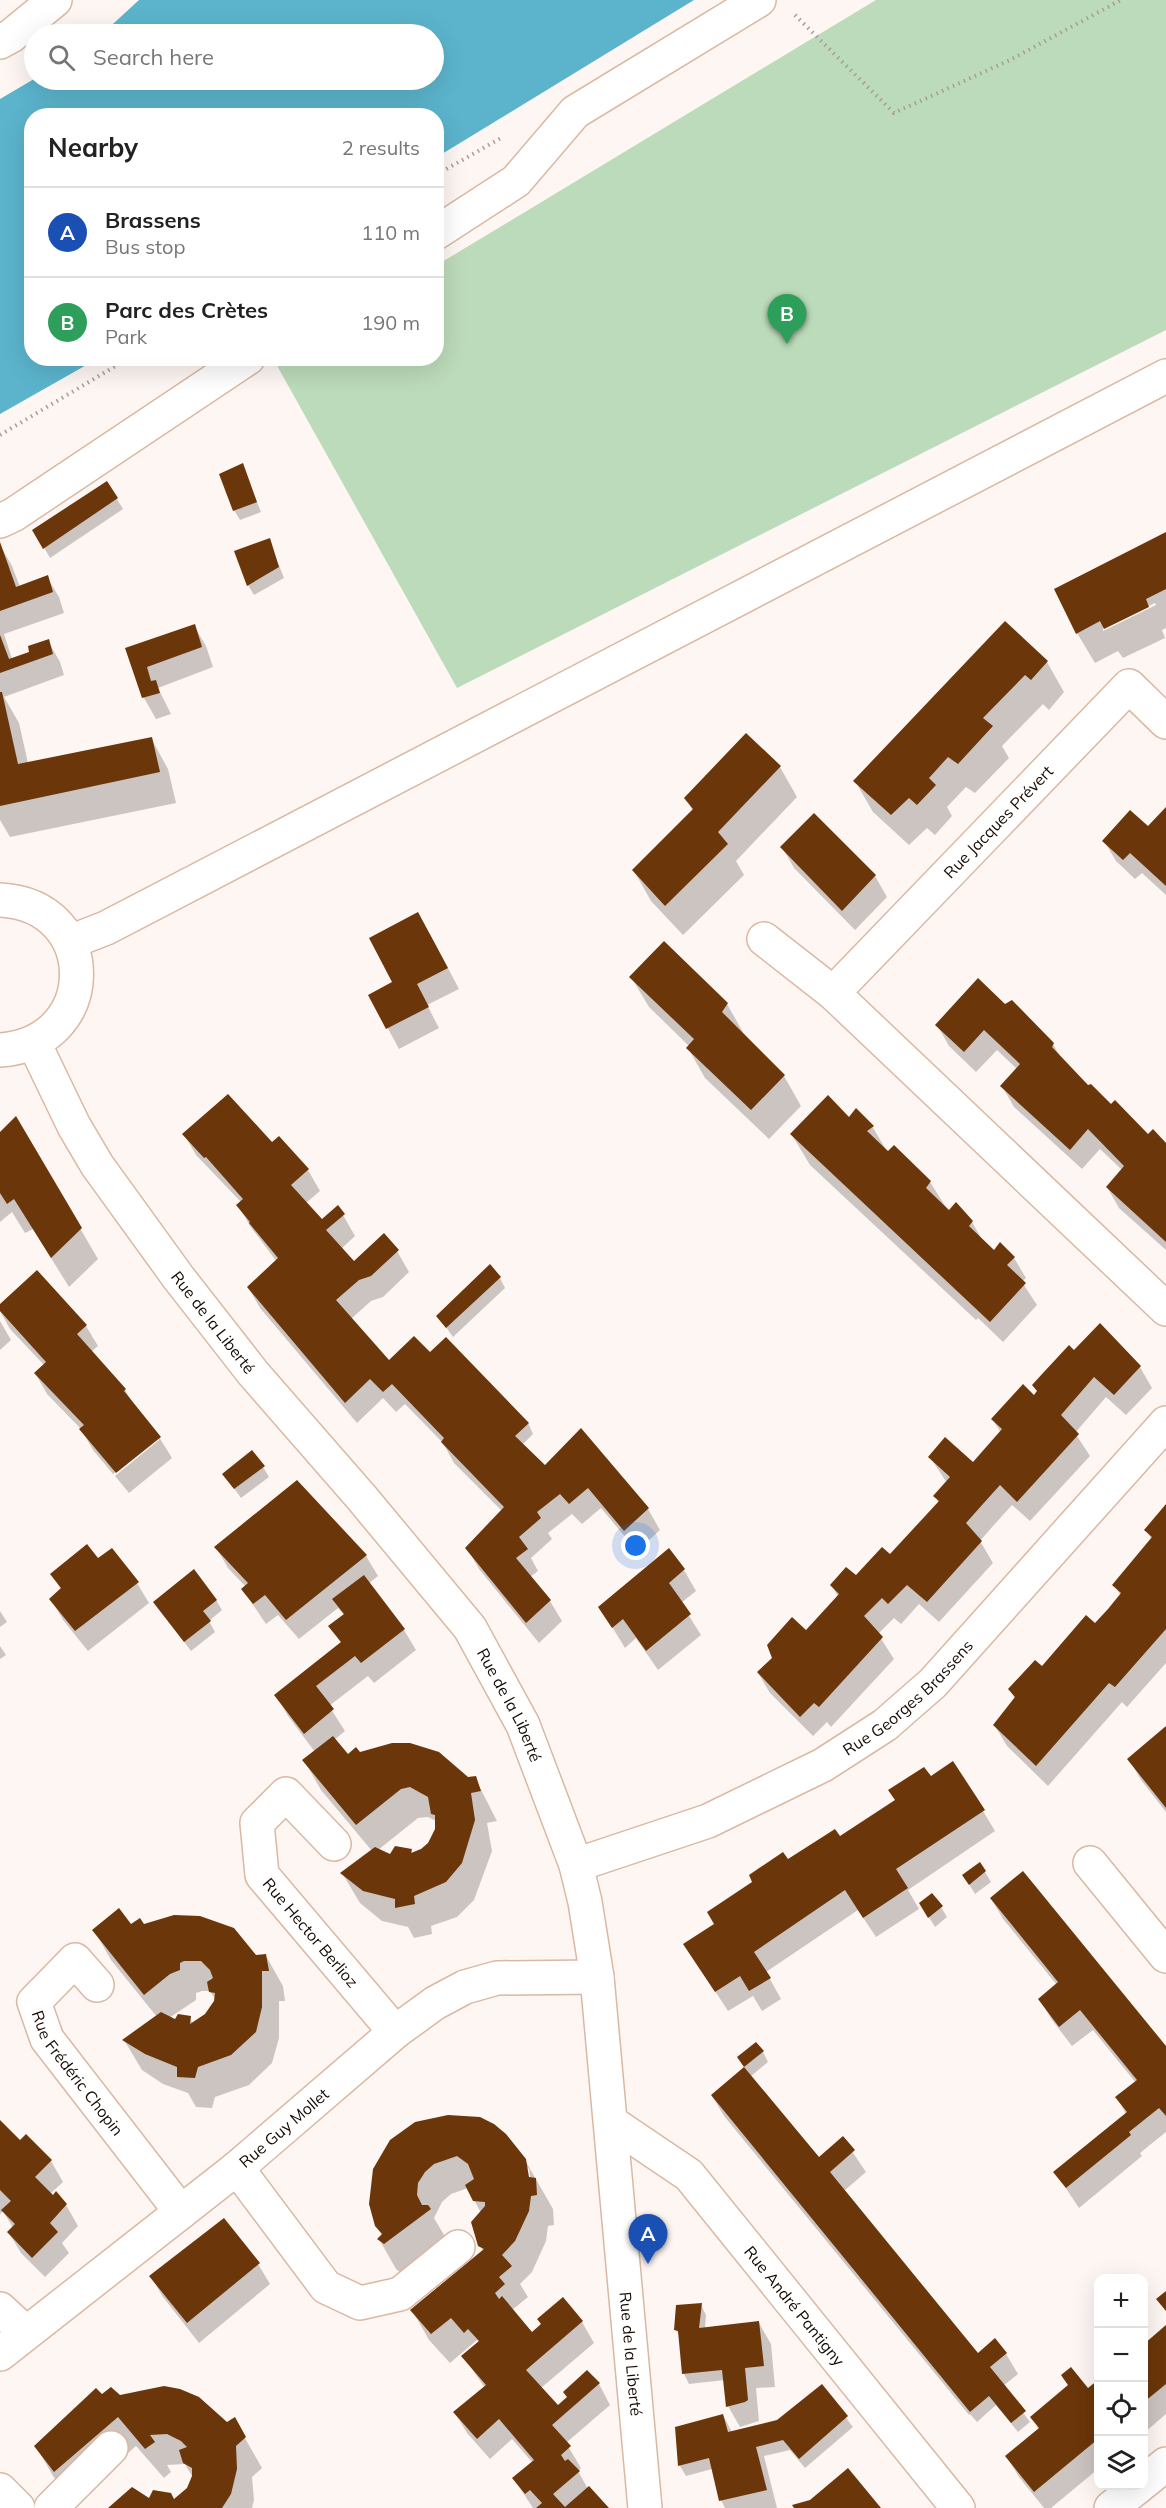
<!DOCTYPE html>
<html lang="en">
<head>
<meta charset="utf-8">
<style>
  :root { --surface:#fff; --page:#f6f6f6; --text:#222; --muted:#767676; --line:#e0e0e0; --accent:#ea580c }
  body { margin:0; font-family:Mulish,sans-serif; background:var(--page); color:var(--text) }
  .controls { position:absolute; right:18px; bottom:18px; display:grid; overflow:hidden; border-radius:12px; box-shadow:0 6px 24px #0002 }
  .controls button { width:54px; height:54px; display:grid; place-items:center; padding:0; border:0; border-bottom:2px solid var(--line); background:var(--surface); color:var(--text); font:30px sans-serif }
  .you { position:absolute; left:636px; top:1546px; width:21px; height:21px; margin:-15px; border:4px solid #fff; border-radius:50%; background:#1a73e8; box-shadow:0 0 0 9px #1a73e833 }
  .badge { display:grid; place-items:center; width:39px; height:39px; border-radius:50%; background:var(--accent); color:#fff; font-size:20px; font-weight:700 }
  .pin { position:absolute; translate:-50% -50px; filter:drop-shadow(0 2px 3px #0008) }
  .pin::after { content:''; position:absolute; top:32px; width:21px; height:18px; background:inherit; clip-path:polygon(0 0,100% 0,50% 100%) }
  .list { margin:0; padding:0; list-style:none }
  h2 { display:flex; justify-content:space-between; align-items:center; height:78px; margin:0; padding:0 24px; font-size:26px }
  h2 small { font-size:20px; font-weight:400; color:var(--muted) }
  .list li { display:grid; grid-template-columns:39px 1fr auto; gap:18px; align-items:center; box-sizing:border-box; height:90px; padding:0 24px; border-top:2px solid var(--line) }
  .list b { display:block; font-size:22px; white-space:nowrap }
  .list p { margin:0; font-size:20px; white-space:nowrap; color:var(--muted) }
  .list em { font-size:20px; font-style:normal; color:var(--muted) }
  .icon { flex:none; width:33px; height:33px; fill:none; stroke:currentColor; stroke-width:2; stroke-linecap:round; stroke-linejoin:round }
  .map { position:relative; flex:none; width:1166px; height:2508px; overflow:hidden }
  .search { position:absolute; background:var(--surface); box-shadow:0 6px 24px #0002; left:24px; top:24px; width:420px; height:66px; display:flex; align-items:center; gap:15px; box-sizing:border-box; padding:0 21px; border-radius:33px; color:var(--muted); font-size:22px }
  .panel { position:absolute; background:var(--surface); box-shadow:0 6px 24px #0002; left:24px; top:108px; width:420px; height:258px; border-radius:24px }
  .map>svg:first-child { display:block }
</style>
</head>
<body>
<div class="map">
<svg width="1166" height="2508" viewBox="0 0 1166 2508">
  <rect width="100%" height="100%" fill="#fef6f2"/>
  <path fill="#bcdbba" d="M876,0H1166V330L457,688L275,362L281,358H436L437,265Z"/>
  <path fill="#5bb4cc" d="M139,0H694L437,157L436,116H32V358L97,359L0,414V99L34,79L434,80V34H102Z"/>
  <path fill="#0003" fill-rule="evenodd" d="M242,465L261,512L240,520L234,510Z
    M107,483L123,509L50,558L34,530Z
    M1166,534V628L1162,630L1165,638L1123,658L1118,651L1095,663L1077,633ZM1155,603L1156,605L1103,631V628Z
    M269,540L284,578L254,595L248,585Z
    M0,545L12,566L20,587L47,577L59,597L64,613L4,634L12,659L31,653L48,641L60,662L64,675L4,697L19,723L28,763L151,738L168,769L176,803L10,837L0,820Z
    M1005,623L1047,662L1064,692L1049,710L1043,704L1002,746L1009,758L975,793L966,787L947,807L952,816L935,835L927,828L909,845L873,812L855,781Z
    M194,626L206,646L213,667L158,688L171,714L156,719L144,698L127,649Z
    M746,735L780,767L797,797L736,861L744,875L683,935L651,901L634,871L693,811L686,799Z
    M1166,809V895L1142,873L1135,879L1116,861L1104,841L1148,828Z
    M814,815L875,876L887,897L855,930L794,868L782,847Z
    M430,934L459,989L427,1005L439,1028L399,1049L370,995L394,982Z
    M631,977L727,1004L744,1034L784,1076L801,1106L769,1139L705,1078L688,1048L689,1046L649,1007Z
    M1005,1006L1053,1044L1062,1060L1087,1087L1148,1136L1166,1145V1250L1119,1208L1107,1187L1122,1170L1100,1149L1082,1169L1014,1107L1002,1086L1017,1069L997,1050L976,1072L949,1046L937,1025Z
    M16,1119L98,1259L69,1287L33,1229L25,1233L12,1212L0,1222V1133Z
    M849,1119L872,1126L888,1153L894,1147L930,1182L949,1212L972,1222L984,1243L994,1252L1014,1258L1026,1278L1022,1282L1037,1305L1003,1342L978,1318L976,1320L810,1165L792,1135Z
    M184,1134L272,1144L278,1138L308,1170L320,1191L306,1203L322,1221L343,1215L355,1236L341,1249L354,1263L397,1251L409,1272L383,1297L371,1301L351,1319L389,1362L430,1354L528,1423L533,1434L522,1445L545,1467L581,1430L648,1509L660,1530L637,1551L601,1508L582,1524L572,1514L548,1533L552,1539L531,1558L538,1571L530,1577L550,1601L562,1621L539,1643L479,1569L467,1548L502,1511L454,1463L443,1443L405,1404L396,1412L383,1398L357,1423L260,1308L248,1287L277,1262L250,1226L238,1205L241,1202L196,1155Z
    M500,1278L505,1288L453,1337L438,1316Z
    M0,1306L86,1326L98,1346L91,1352L125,1390L136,1408L159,1436L113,1474L93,1450L81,1429L47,1394L35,1373L44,1365L10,1329L0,1311Z
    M0,1321L11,1340L0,1350Z
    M1074,1353L1140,1367L1152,1388L1126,1415L1106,1397L1075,1433L1090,1456L1030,1521L1012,1505L993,1526L980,1541L993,1563L939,1622L919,1604L901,1624L894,1618L878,1634L894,1659L831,1727L827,1722L813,1736L770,1693L758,1673L806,1632L838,1597L832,1585L856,1577L890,1557L939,1504L935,1496L947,1483L930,1457L973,1464L1001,1433L993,1420L1034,1397Z
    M159,1437L172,1458L129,1493L115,1476L159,1440Z
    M263,1467L269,1477L241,1498L224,1474Z
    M1166,1507V1663L1127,1707L1122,1702L1048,1786L1007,1746L995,1726L1015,1699L1010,1689L1043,1668L1096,1625L1121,1596L1114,1585L1152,1540L1146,1530Z
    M216,1547L366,1556L378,1576L368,1584L404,1630L416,1650L374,1683L368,1676L329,1706L345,1731L334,1740L348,1756L360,1753L468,1779L475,1778L497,1821L487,1823L492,1851L474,1900L457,1917L431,1926L432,1934L414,1938L408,1927L382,1921L360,1903L342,1873L372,1851L321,1790L304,1760L315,1752L288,1716L276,1695L341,1643L330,1626L344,1615L338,1608L299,1639L278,1615L266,1624L243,1590L246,1587L228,1568ZM428,1817L436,1821V1829L429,1843L422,1850L413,1854L411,1850L391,1856L378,1850L418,1818Z
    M684,1570L696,1591L681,1603L701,1635L658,1670L636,1638L625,1648L600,1607Z
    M52,1574L137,1583L149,1603L88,1651L63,1620L51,1599L61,1590Z
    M216,1600L222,1610L209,1621L215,1632L191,1651L155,1603Z
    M0,1611L7,1622L0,1627Z
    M0,1646L6,1655L0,1659Z
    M1166,1728V1812L1141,1780L1129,1759Z
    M930,1778L983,1811L995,1831L908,1890L919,1909L876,1937L858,1910L766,1972L781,1999L762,2011L753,1996L728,2011L685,1945L716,1924L788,1861L839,1839Z
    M985,1872L991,1882L975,1894L964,1876Z
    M991,1898L1166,2048V2132L1140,2153L1142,2156L1079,2208L1055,2172L1126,2114L1117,2098L1136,2083L1093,2030L1072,2046L1052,2020L1040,2000L1057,1985L1003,1919Z
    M941,1907L947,1917L935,1927L927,1914Z
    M131,1926H143L256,1956H266L283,1986L285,2001H279V2038L272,2063L249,2085L215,2097L212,2108L196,2107L188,2093L163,2084L142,2070L124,2040L157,2017L111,1960L94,1930ZM202,1991H210L216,2000L206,2015L193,2024L190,2018L176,2021L169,2018L196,2000V1993Z
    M763,2052L768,2062L750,2077L819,2159L843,2138L866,2172L844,2191L977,2355L1006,2354L1018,2374L1003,2386L1030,2422L1018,2432L996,2405L977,2422L970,2414L969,2415L724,2116L712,2096L745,2068L739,2057Z
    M0,2122L20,2142L26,2136L51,2161L63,2182L50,2194L53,2197L56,2194L66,2205L78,2226L62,2243L69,2253L45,2277L21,2253L9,2233L13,2228L3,2211L0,2214Z
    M391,2141L525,2160L553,2209L554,2225L548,2226L546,2241L532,2272L520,2284L528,2297L512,2310L532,2334L562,2300L582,2322L594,2343L541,2388L558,2407L568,2398L565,2393L599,2384L610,2405L566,2443L581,2468L578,2471L588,2489L607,2508H533L514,2479L533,2463L512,2439L490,2459L467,2433L455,2413L485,2388L463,2356L479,2343L477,2340L450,2363L429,2340L412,2310L483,2251L480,2245L481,2213L468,2188L451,2194L442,2202L434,2218L447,2240L402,2274L396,2269L379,2239L383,2236L377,2225ZM525,2165L529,2169L531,2184H528Z
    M258,2264L270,2284L199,2343L163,2297L151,2277Z
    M701,2305L706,2315L705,2329L759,2323L771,2344L775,2387L756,2388L759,2421L740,2427L728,2406L725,2380L689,2384L684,2374L681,2338L676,2330Z
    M1166,2327V2414L1144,2433V2345Z
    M1062,2376L1088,2391L1098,2382V2469L1051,2508H1044L1019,2477L1007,2457L1039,2430L1032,2417L1069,2387Z
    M821,2386L853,2427L805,2468L790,2450L764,2456L777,2508H725L721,2500L712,2469L686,2476L680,2466L679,2453L723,2415L732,2432L778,2421Z
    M102,2396H119L226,2424L234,2419L262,2468L252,2477L254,2500L252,2508H111L174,2501L189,2489L192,2476L185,2464L167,2465L171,2472L164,2478L136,2446L73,2501L53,2476L36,2446Z"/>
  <path fill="#6b3609" d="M243,463L257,502L233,511L219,474Z
    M107,481L118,498L43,549L32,530Z
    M1166,532V589L1146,599L1149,607L1104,629L1100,621L1076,634L1054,589Z
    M270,538L279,567L247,586L234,551Z
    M0,542L16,587L48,575L53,592L0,611Z
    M1005,621L1048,661L1031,680L1025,675L983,718L993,726L958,764L948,757L929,778L936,785L917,805L909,798L891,815L853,781Z
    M195,624L202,647L147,667L151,681L156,680L160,693L142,698L125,648Z
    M0,635L9,659L29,652L28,646L49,639L53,654L0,673Z
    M0,692H2L18,764L152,737L160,772L0,806Z
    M746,733L781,766L718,832L728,844L665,906L632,870L693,809L684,798Z
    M1166,807V886L1130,853L1123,860L1102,841L1130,810L1148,826Z
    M814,813L876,875L842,911L780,847Z
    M418,912L448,968L417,984L429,1007L386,1029L368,995L392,982L369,938Z
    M664,941L728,1003L722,1012L785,1075L751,1110L686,1048L694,1039L629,977Z
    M978,978L1005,1004L1012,1000L1054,1043L1052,1047L1088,1085L1091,1084L1111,1104L1115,1100L1148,1134L1153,1129L1166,1143V1242L1106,1187L1124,1166L1088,1129L1070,1150L1000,1086L1020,1064L984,1030L964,1052L935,1025Z
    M228,1094L272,1142L279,1136L309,1169L291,1185L322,1219L338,1205L345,1214L326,1230L354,1261L384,1233L399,1250L371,1276L359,1280L336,1300L389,1360L414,1336L430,1352L446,1337L529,1423L515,1436L545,1465L581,1428L649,1508L624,1531L588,1488L569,1504L560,1494L537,1512L541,1518L519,1537L528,1549L516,1558L551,1600L526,1623L465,1548L504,1507L441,1442L444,1438L392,1384L383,1392L370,1379L345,1403L247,1287L278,1258L249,1223L250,1222L236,1205L243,1199L206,1157L204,1158L182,1134Z
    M828,1095L849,1117L856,1108L874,1126L867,1131L888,1151L894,1145L931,1181L926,1188L949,1210L956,1202L973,1221L969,1226L994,1250L1000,1242L1015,1257L1007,1265L1026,1283L990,1322L790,1134Z
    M16,1116L82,1228L51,1258L14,1199L7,1204L0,1193V1132Z
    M490,1264L501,1277L446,1328L436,1316Z
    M37,1270L87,1325L77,1334L126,1389L124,1391L161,1437L116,1473L79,1429L84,1425L34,1373L46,1362L0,1311V1304Z
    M1100,1323L1141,1366L1114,1395L1094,1377L1061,1415L1079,1434L1017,1502L1000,1485L982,1505L966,1523L982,1541L927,1602L907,1585L888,1604L882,1598L864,1616L883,1637L819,1707L814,1703L800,1717L757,1672L772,1658L767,1645L792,1617L806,1630L839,1594L830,1585L846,1567L856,1575L882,1547L890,1554L939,1501L933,1496L950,1477L928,1457L945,1437L973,1462L1002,1429L991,1419L1023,1384L1034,1395L1037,1391L1032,1385L1043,1373L1069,1345L1074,1350Z
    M252,1450L265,1466L234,1489L222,1474Z
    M297,1480L367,1555L286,1620L265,1595L253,1604L241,1589L248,1583L214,1547Z
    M1166,1504V1629L1115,1687L1109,1683L1036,1766L993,1725L1015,1697L1008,1689L1035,1660L1042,1666L1086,1615L1095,1623L1108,1609L1121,1593L1112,1585L1152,1537L1144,1530Z
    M87,1544L98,1558L112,1548L139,1582L75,1631L49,1599L61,1588L50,1574Z
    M669,1548L685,1569L669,1583L691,1614L646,1651L623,1619L612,1628L598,1607Z
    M194,1569L217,1600L203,1611L211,1621L184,1642L153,1602Z
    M364,1575L405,1629L361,1663L355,1656L316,1686L334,1709L304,1734L274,1695L341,1642L328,1626L344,1614L332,1599Z
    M1166,1726V1808L1127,1759Z
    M333,1736L348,1754L356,1747L360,1752L392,1743H410L439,1752L468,1777L476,1776L481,1791L471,1793L475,1820L462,1863L446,1882L414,1896L415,1904L395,1908V1899L363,1891L340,1873L375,1847L390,1854L395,1846L412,1849L411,1853L421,1849L428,1843L435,1829V1815L431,1814L428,1797L410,1787L401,1789L356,1825L302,1760Z
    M953,1761L985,1810L896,1869L908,1888L863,1918L845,1890L754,1952L771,1978L749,1991L740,1976L715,1992L683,1944L714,1924L707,1912L752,1882L749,1875L783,1852L788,1859L835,1829L840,1836L895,1800L888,1790L924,1767L931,1776Z
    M980,1862L986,1871L969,1885L962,1875Z
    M1023,1871L1166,2046V2116L1159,2108L1129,2132L1131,2135L1066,2188L1053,2172L1127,2112L1115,2097L1137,2080L1080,2010L1059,2027L1038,1999L1058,1982L990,1898Z
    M932,1893L943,1906L928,1918L919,1903Z
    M119,1908L131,1924L140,1918L144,1924L174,1915L200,1916L234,1928L256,1955L266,1954L269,1971H262V2007L256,2032L231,2055L198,2067L195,2078L177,2077V2067L145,2054L122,2040L161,2012L175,2019L178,2014L191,2016L190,2024L205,2014L214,2001L215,1993L209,1992L207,1982L213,1978L210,1970L201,1961H184L180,1963V1970L170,1974L144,1995L92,1930Z
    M756,2042L764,2051L744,2067L737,2057Z
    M744,2067L819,2157L843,2136L855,2150L830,2172L978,2353L995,2338L1007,2353L990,2367L1026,2411L1011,2423L989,2396L970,2412L711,2095Z
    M448,2115L480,2117L494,2124L506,2134L526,2159L529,2177L536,2178L537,2195L531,2196L529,2211L515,2241L502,2255L512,2266L499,2277L505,2284L495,2293L499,2299L502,2296L532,2332L541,2324L537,2319L563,2297L583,2321L526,2370L558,2405L567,2397L563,2392L587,2370L600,2383L552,2425L571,2446L561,2455L565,2461L568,2459L580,2471L553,2494L565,2507L589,2486L609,2508H536L542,2503L530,2490L525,2494L512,2478L534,2460L499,2419L477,2439L453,2412L486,2385L461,2356L479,2341L468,2329L464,2333L451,2318L431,2334L410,2310L484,2249L478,2246L471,2222L485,2206V2202L473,2201L465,2185L474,2179L468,2164L457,2156L434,2164L425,2172L418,2183L417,2195L422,2205H428L431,2209L384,2244L377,2239L382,2234L375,2226L369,2204L373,2169L390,2140L415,2122Z
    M0,2120L20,2140L26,2134L52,2160L35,2177L53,2195L56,2191L67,2204L50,2223L58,2232L32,2258L7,2232L15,2224L1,2210L11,2201L0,2190Z
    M224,2218L260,2263L187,2323L149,2276Z
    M1166,2291V2311L1156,2299Z
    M702,2303L699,2328L759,2321L764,2366L745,2368L748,2400L745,2402L726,2407L722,2370L682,2374L678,2331L674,2330L676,2305Z
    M1166,2325V2384L1144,2402V2344Z
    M1071,2367L1088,2388L1098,2380V2439L1034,2492L1005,2456L1039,2428L1030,2417L1068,2385L1061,2375Z
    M822,2384L848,2416L799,2459L783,2440L756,2447L767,2490L719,2501L709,2458L678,2466L675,2427L723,2414L728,2432L777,2420Z
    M164,2386L180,2389L199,2397L227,2422L235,2417L246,2437L236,2446L237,2469L231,2494L222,2508H108L132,2487L149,2498L153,2490L171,2493L174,2499L187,2488L192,2476V2468L183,2463L179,2450L187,2447L181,2441L167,2434L150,2435L155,2442L145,2449L118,2417L54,2472L34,2446L96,2388L102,2394L111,2387L120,2395Z
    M848,2468L881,2508H794L792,2505L810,2500Z"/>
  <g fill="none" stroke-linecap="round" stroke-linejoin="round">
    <g stroke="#dab8a2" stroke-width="36">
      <g id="minor">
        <path d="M0,42L11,36L55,0"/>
        <path d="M436,233L516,181L575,112L759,0"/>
        <path d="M0,521L13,515L248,358"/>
        <path d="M764,939L833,993L1166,1309"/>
        <path id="s1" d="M833,993L1129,686L1166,722"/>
        <path id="s2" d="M34,1043L74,1126L97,1165L178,1277L253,1373L362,1498L470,1628L523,1725L576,1865L585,1902L597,1977L645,2508"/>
        <path id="s3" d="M334,1844L286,1794L257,1823L262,1875L395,2032"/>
        <path d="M1090,1863L1166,1956"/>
        <path id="s4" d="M576,1865L708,1821L823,1765L885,1725L933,1683L1166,1423"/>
        <path id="s5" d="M97,1985L75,1960L34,2002L47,2039L181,2212"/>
        <path id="s6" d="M612,2123L689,2175L958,2508"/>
        <path d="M237,2168L326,2287L360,2303L400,2294L458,2247"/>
        <path d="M0,2309L26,2333"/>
        <path id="s7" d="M0,2354L237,2168L395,2032L435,2003L465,1987L497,1978L597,1977"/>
        <path d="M1144,2482L1166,2464"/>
        <path d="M0,2490L18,2508"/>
        <path d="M51,2508L111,2448"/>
        <path d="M1111,2508L1139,2486"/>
      </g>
    </g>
    <g stroke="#dab8a2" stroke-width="36">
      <path id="major" d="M0,900C102,905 102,1043 0,1050
        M70,942L106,928L158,901L1166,376"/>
    </g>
    <path stroke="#a79e98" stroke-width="4" stroke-dasharray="1.5 4.5" stroke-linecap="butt" d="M795,15L894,113L1010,60L1121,0
      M436,175L501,138
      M0,435L129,358"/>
    <use href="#minor" stroke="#fff" stroke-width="33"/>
    <use href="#major" stroke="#fff" stroke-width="33"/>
  </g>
  <g text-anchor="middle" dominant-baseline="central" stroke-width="6" stroke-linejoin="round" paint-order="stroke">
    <g font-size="16" fill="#160b04" stroke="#fff">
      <text stroke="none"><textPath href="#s1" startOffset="238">Rue Jacques Prévert</textPath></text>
      <text stroke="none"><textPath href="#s2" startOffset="333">Rue de la Liberté</textPath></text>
      <text stroke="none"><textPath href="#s4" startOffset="376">Rue Georges Brassens</textPath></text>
      <text stroke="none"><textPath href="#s2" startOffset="819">Rue de la Liberté</textPath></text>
      <text stroke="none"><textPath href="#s3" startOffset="238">Rue Hector Berlioz</textPath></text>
      <text stroke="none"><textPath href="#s5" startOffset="176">Rue Frédéric Chopin</textPath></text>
      <text stroke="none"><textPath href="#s7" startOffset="363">Rue Guy Mollet</textPath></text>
      <text stroke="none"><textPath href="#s6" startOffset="261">Rue André Pantigny</textPath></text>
      <text stroke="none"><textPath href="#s2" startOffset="1485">Rue de la Liberté</textPath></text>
    </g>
  </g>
</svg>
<div class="controls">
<button>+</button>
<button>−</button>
<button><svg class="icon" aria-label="locate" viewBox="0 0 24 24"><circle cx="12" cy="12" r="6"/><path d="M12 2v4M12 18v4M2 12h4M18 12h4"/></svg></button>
<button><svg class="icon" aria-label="layers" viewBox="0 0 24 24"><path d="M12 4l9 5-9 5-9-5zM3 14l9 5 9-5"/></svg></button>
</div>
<div class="you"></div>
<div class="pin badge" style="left:648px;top:2264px;background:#1a4fb4">A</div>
<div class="pin badge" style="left:787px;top:344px;background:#2e9e5b">B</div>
<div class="search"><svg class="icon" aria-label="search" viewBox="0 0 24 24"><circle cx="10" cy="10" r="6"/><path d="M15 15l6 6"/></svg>Search here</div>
<section class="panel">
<h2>Nearby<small>2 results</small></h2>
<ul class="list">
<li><span class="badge" style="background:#1a4fb4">A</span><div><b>Brassens</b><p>Bus stop</p></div><em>110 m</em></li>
<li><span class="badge" style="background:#2e9e5b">B</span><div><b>Parc des Crètes</b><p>Park</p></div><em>190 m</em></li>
</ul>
</section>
</div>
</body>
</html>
